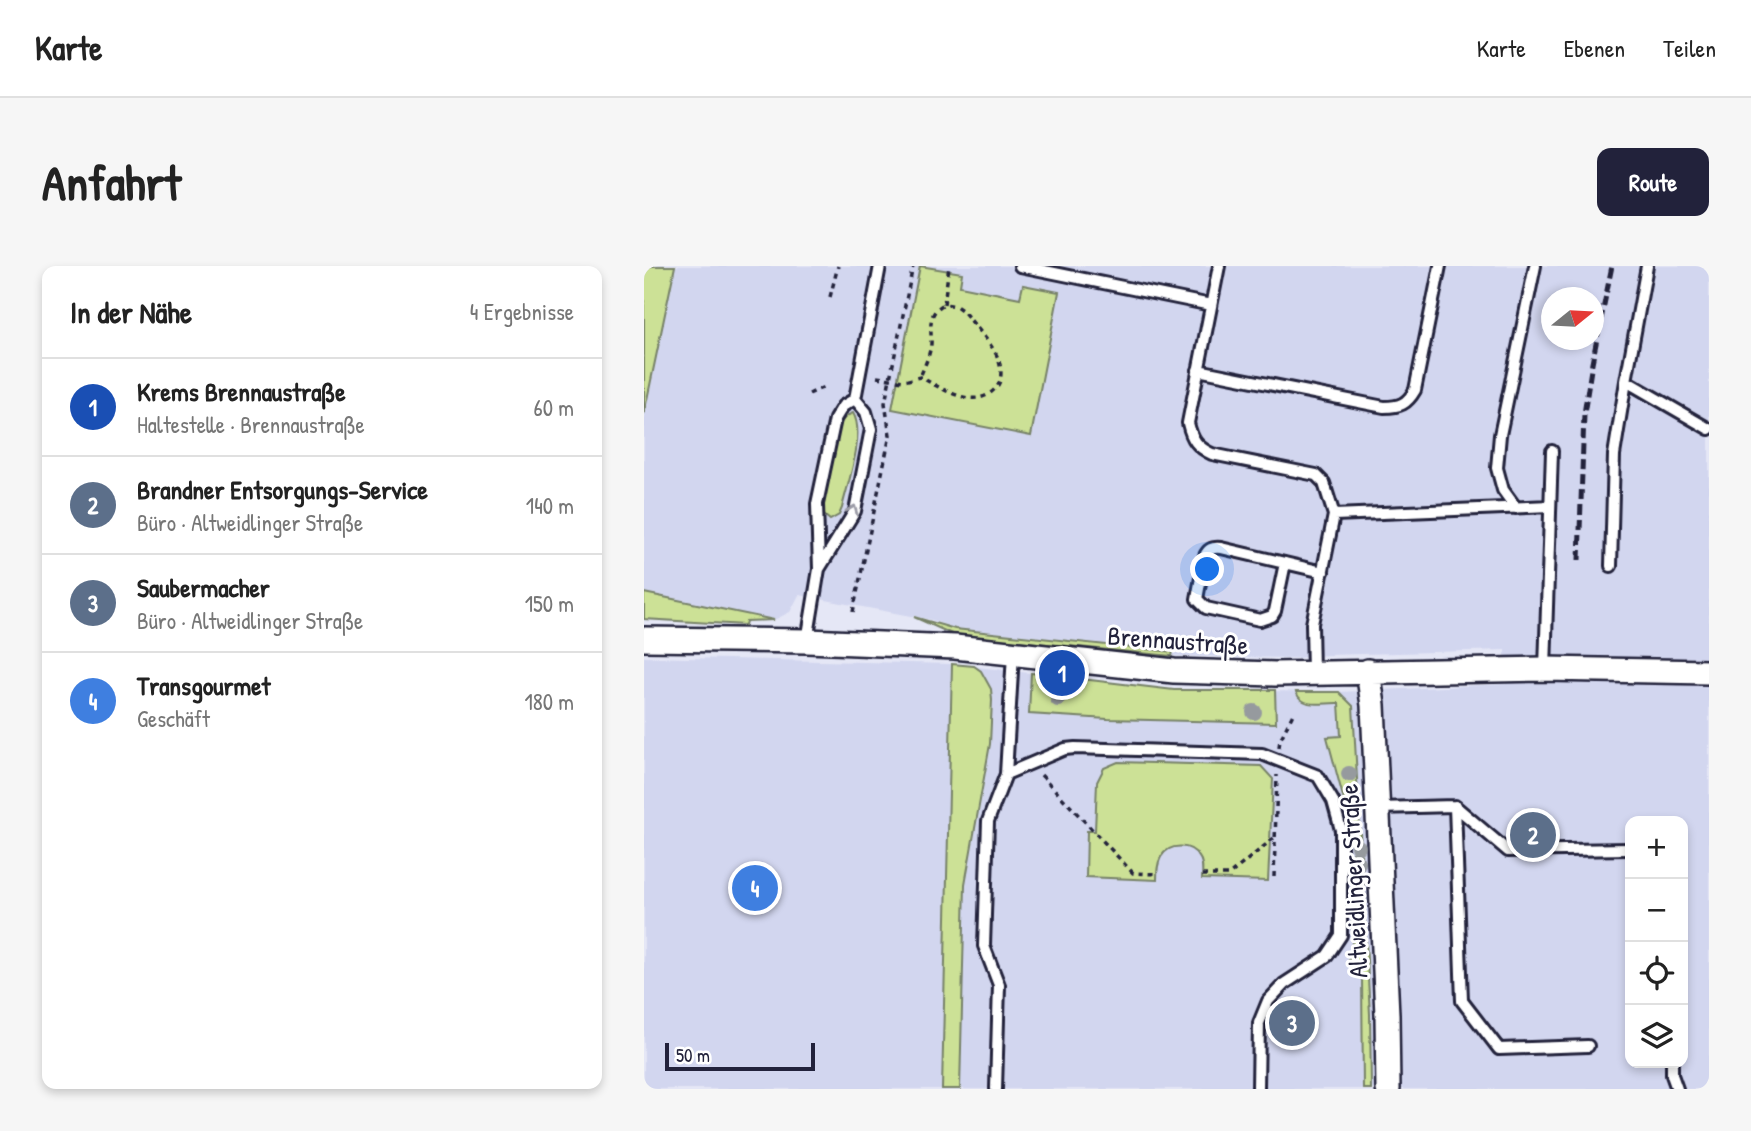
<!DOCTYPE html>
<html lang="de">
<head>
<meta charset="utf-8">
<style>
  :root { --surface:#fff; --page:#f6f6f6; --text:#222; --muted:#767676; --line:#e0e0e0; --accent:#22223b }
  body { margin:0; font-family:"Patrick Hand",sans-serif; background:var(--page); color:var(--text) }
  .controls { position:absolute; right:21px; bottom:21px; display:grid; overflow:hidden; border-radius:14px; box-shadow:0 4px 10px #0003 }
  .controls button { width:63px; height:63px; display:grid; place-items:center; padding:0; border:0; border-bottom:2px solid var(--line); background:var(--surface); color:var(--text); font:35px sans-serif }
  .compass { position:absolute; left:897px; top:21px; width:63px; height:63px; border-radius:50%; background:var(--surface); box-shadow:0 4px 10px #0003; rotate:72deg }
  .scale { position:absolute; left:21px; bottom:18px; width:150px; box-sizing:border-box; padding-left:7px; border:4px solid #22223b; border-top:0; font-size:19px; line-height:24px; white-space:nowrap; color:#22223b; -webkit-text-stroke:5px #fff; paint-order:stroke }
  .you { position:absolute; left:564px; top:304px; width:24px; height:24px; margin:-18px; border:5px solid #fff; border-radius:50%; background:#1a73e8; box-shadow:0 0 0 10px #1a73e833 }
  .badge { display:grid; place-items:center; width:46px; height:46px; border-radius:50%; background:var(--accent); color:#fff; font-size:23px; font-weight:700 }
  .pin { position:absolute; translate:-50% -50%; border:4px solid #fff; box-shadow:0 2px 7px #0006 }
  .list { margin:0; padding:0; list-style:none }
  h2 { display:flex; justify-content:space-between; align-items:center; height:91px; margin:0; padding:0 28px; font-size:30px }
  h2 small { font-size:23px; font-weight:400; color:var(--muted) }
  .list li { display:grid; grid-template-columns:46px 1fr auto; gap:21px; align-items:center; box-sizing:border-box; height:98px; padding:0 28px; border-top:2px solid var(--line) }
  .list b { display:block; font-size:26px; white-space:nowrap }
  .list p { margin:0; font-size:23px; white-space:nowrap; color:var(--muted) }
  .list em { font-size:23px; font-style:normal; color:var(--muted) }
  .icon { flex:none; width:38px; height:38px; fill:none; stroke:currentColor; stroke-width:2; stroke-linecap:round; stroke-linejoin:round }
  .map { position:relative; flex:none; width:1065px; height:823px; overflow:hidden; border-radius:14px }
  header { display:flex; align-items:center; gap:42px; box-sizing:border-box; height:98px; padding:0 35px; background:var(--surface); border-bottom:2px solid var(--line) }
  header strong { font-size:33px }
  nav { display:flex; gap:38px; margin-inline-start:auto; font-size:24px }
  .intro { display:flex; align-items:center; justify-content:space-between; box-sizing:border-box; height:168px; padding:0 42px }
  h1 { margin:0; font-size:49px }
  .button { padding:18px 32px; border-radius:14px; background:var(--accent); color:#fff; font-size:24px; font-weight:700 }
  main { display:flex; gap:42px; padding:0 42px }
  aside { flex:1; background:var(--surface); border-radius:14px; box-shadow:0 4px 10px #0003 }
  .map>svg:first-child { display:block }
</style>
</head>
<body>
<header>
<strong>Karte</strong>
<nav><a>Karte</a><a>Ebenen</a><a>Teilen</a></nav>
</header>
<div class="intro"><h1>Anfahrt</h1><a class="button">Route</a></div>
<main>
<aside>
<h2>In der Nähe<small>4 Ergebnisse</small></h2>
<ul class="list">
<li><span class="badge" style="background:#1a4fb4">1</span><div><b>Krems Brennaustraße</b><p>Haltestelle · Brennaustraße</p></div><em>60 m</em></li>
<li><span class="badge" style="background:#5c6f8a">2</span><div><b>Brandner Entsorgungs-Service</b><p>Büro · Altweidlinger Straße</p></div><em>140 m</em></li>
<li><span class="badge" style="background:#5c6f8a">3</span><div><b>Saubermacher</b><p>Büro · Altweidlinger Straße</p></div><em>150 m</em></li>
<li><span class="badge" style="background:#3f7fe0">4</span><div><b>Transgourmet</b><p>Geschäft</p></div><em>180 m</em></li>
</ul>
</aside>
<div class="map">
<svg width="1065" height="823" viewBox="0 0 1065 823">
  <rect width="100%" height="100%" fill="#e5e7f6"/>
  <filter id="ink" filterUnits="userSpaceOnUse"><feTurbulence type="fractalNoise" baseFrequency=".0143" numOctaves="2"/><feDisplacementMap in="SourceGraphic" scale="14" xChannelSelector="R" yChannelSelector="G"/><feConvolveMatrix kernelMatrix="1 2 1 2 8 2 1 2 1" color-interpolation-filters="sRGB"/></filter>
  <g filter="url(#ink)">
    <path fill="#d2d6ef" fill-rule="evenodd" d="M31,0H1065V823H0V391L308,398L530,424L695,426L862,418L861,384L683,389L654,392L528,390V386L311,363L288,354L155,329L146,346L130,354L0,327V148ZM908,32H950V74H908ZM986,555H1039V797H986Z"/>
    <path fill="#cce196" stroke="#778268" stroke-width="2" d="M0,0H31L0,148Z
      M276,0L318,7L316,20L376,32L379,19L415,26L387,170L248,143Z
      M209,147C222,168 203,219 198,242L195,249L186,254L180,249L179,238L194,165C197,156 200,150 209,147Z
      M0,327L130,354L102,355L101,359L0,353Z
      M270,351L311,363L529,386L528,390L310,369Z
      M308,398L330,400L337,405L347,423L348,434L346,478L321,618L316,823H298Z
      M387,407L530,424H631L632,457L464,453L385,448Z
      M652,426H695L709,440L726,748L727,823H719L718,711C716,702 713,698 704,697L708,686L709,582L706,557L683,471L697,470L695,437C680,436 659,444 652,426Z
      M474,496L617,500L629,513L624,615L558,613C558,606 560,597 555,591C547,577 525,577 517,591C513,598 513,606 513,614L442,611L443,565H451L453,516L460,502Z"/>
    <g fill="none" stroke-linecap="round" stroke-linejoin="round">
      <g stroke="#22223b" stroke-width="16">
        <path id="lane" d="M376,0L567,39
          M575,0L544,157C548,174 553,181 568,188L672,209L680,217L690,249
          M1003,0L982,115L1065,163
          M554,104L740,141C756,141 763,138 771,124L796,0
          M872,242L859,224L853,202L856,169L891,0
          M641,297L631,345L628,350L616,354L562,342L553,333L561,290C564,283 568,281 577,282L679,306
          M967,300L970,189L982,115
          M175,303L211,245L227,163L222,146L211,133
          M163,375L175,303L173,238L191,153L199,140L211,133L236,0
          M901,403L908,185
          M669,406L668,358L690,249L906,240
          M362,508L421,483L431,482L618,488L674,510L689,535L697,564V669L683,690L640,718L624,735L615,757L614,823
          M811,540L818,735L855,783L944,780
          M734,542L811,540L864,585L986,583
          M1028,797V809L1033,823
          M352,823L355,719L340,680L344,555L362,508L369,388"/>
      </g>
      <g stroke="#22223b" stroke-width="28">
        <path id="street" d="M0,373L163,375L311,381L530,405L631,408L901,403L1065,406
          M724,405L729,439L743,749L744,823"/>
      </g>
      <path stroke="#22223b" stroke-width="3.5" stroke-dasharray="5 5" stroke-linecap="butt" d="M186,31L194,0
        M300,38L305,0
        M233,111L260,115L276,111C298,122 334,148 354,119C359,111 357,97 352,88C344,73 330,59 319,45L312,40L300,38C282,48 288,61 287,78C286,89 280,101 276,111
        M165,128L180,121
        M209,346L246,169L241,137L269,0
        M635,481L636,474L649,448
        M397,509L489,607L513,608
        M558,609H585L630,572
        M630,611L633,509"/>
      <use href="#lane" stroke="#fff" stroke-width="10"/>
      <use href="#street" stroke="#fff" stroke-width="23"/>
      <path stroke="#22223b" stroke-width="5" stroke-dasharray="10 5" stroke-linecap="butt" d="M935,294L940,148L948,97L968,0"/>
    </g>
    <g fill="#969a9e">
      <circle cx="414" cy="433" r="8"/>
      <circle cx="610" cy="446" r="8"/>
      <circle cx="705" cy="508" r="8"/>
      <circle cx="714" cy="581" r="8"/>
      <circle cx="714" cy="597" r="8"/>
      <circle cx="715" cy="615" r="8"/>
      <circle cx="715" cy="631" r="8"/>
    </g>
    <defs><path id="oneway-chevron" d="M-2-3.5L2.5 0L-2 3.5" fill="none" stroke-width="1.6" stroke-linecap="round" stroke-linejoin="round" transform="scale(1.75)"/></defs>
    <use stroke="#9c9ca7" href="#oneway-chevron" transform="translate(209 244) rotate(-68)"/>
  </g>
  <g text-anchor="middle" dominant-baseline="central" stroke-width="6" stroke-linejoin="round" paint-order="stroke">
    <g font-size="26" fill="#22223b" stroke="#fff">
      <text transform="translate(534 374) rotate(4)">Brennaustraße</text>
      <text transform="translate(709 615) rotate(-93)">Altweidlinger Straße</text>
    </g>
  </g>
</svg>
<div class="controls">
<button>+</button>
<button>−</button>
<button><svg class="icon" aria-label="locate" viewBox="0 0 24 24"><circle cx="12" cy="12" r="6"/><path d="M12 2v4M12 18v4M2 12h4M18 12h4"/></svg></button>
<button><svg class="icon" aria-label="layers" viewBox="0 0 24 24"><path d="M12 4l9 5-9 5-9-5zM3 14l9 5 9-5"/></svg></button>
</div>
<svg class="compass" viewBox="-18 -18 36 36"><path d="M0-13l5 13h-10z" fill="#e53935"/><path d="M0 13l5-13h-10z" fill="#767676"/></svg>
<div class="scale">50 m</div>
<div class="you"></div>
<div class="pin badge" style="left:418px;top:407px;background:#1a4fb4">1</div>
<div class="pin badge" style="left:889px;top:569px;background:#5c6f8a">2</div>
<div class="pin badge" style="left:648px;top:757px;background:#5c6f8a">3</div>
<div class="pin badge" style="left:111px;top:622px;background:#3f7fe0">4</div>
</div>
</main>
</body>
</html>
